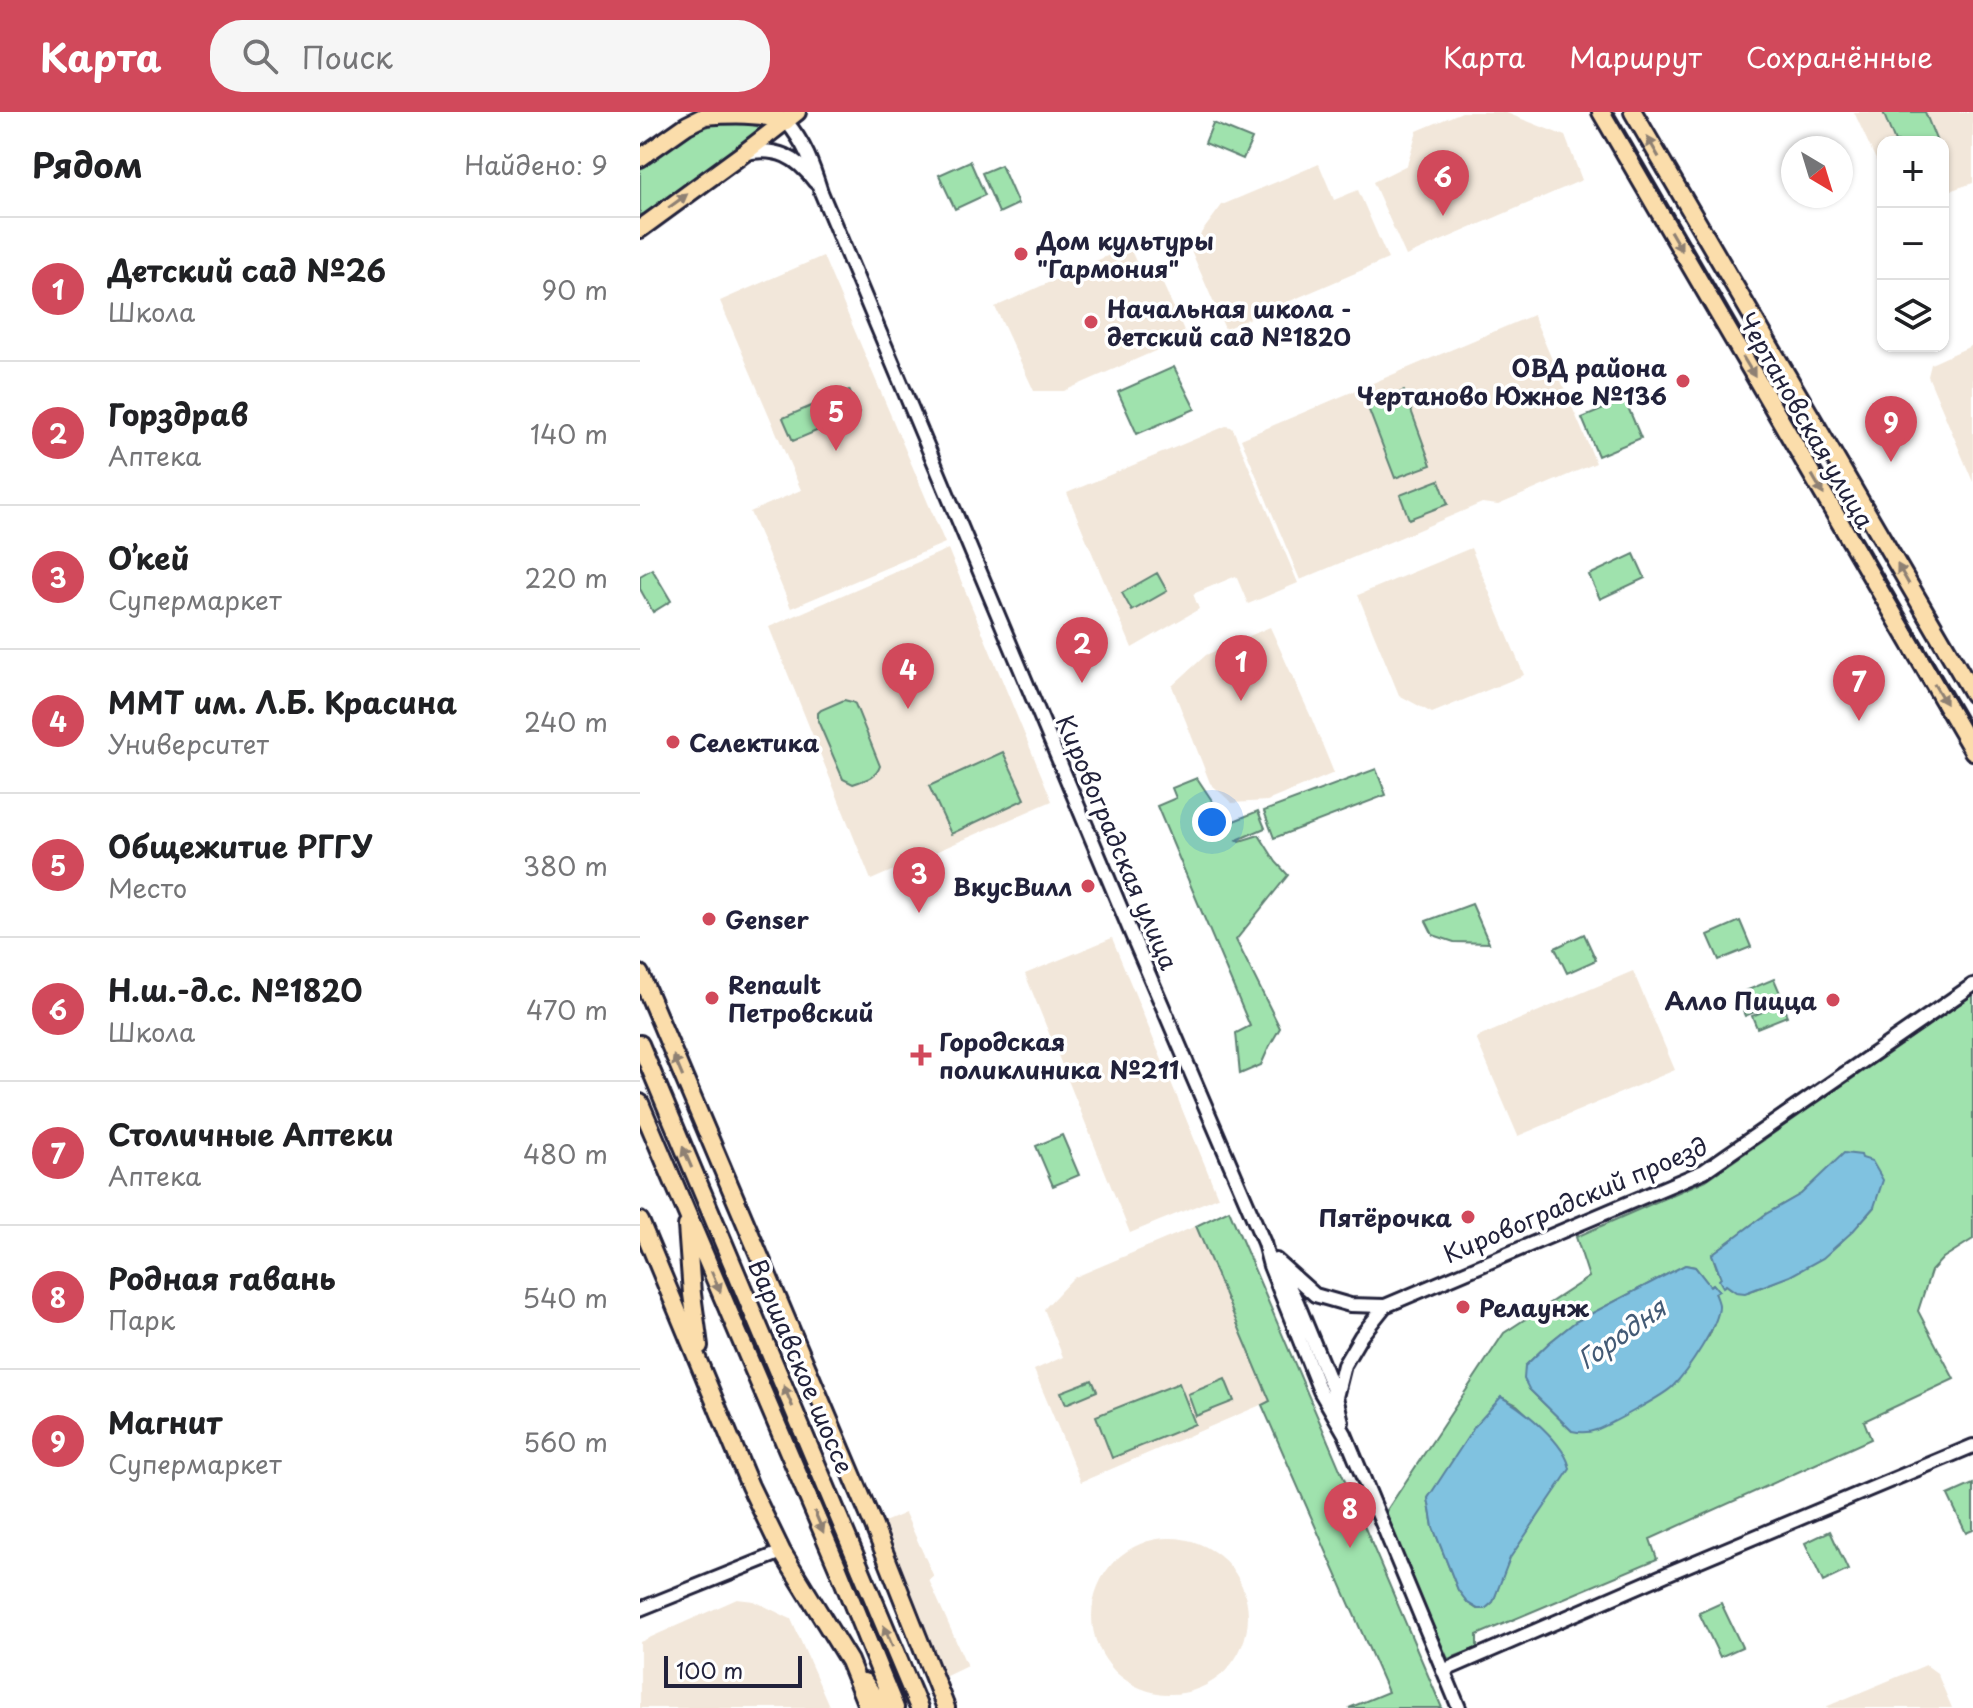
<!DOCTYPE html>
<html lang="ru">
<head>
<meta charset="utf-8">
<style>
  :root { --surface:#fff; --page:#f6f6f6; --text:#202124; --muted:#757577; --line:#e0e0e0; --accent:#d1495b }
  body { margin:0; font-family:"Playpen Sans",sans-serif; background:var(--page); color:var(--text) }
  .controls { position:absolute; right:24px; top:24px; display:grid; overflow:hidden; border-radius:16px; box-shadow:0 2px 6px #0004 }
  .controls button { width:72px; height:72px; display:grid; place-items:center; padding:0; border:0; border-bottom:2px solid var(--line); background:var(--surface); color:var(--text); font:40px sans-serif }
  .compass { position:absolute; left:1141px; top:24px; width:72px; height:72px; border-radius:50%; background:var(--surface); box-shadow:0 2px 6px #0004; rotate:142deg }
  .scale { position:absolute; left:24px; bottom:20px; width:138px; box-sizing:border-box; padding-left:8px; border:4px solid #22223b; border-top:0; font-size:22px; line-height:28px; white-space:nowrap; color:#22223b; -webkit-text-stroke:6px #fff; paint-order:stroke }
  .you { position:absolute; left:572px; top:710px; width:28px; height:28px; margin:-20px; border:6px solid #fff; border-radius:50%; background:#1a73e8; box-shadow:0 0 0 12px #1a73e833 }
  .badge { display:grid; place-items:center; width:52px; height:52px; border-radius:50%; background:var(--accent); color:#fff; font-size:26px; font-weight:700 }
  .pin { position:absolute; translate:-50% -66px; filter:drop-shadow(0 2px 4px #0008) }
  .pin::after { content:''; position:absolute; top:42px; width:28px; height:24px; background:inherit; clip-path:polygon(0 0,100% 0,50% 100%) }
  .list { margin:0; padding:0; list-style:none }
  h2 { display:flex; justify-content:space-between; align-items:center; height:104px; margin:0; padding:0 32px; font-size:34px }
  h2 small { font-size:26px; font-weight:400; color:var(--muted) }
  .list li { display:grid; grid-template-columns:52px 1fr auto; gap:24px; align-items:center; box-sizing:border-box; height:144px; padding:0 32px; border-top:2px solid var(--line) }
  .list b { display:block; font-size:30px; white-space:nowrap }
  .list p { margin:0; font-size:26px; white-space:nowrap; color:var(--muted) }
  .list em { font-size:26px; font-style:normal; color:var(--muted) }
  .icon { flex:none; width:44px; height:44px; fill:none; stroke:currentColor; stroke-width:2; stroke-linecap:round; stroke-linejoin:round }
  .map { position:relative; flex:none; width:1333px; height:1596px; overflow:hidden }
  header { display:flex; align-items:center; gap:48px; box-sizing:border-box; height:112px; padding:0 40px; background:var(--accent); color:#fff }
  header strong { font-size:38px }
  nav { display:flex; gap:44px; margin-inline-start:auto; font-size:28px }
  .search { width:560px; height:72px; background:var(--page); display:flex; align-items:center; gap:20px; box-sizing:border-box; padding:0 28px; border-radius:32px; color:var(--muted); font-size:30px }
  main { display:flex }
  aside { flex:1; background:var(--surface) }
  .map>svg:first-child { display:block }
</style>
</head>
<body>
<header>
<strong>Карта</strong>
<div class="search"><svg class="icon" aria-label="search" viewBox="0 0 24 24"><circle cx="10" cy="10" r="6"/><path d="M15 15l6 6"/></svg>Поиск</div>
<nav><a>Карта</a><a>Маршрут</a><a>Сохранённые</a></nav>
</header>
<main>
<aside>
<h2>Рядом<small>Найдено: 9</small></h2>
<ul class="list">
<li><span class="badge">1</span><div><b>Детский сад №26</b><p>Школа</p></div><em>90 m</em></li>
<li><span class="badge">2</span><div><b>Горздрав</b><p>Аптека</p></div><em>140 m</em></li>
<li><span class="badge">3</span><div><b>О’кей</b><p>Супермаркет</p></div><em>220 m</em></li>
<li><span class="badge">4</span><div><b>ММТ им. Л.Б. Красина</b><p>Университет</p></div><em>240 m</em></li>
<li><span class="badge">5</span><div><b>Общежитие РГГУ</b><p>Место</p></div><em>380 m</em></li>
<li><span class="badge">6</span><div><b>Н.ш.-д.с. №1820</b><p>Школа</p></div><em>470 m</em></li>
<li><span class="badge">7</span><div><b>Столичные Аптеки</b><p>Аптека</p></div><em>480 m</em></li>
<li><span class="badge">8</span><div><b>Родная гавань</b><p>Парк</p></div><em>540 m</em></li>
<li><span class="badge">9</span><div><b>Магнит</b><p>Супермаркет</p></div><em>560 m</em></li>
</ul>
</aside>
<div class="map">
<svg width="1333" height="1596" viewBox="0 0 1333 1596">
  <rect width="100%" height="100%" fill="#fff"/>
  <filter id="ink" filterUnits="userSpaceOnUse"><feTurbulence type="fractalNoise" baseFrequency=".0125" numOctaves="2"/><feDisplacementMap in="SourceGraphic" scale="16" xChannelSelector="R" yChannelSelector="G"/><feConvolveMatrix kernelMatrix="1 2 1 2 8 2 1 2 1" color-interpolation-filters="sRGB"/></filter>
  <g filter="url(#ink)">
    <path fill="#f2e7da" d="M822,0H864L925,24L942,68L766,144L733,70L767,53L777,19Z
      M1214,0H1333V71L1303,81V30H1243V63Z
      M679,52L694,88L718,78L748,147L585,217L550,136L582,93Z
      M489,134L503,165L517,159L547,225L424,279H394L355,195Z
      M183,144L305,431L151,496L110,400L161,378L80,189Z
      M893,203L956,351L858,393L842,391L660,468L601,327Z
      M1333,233V370L1288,264L1291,252Z
      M586,314L591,315L593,317L658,471L608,492L596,464L553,482L559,497L492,536L427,381Z
      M831,436L884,563L792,601L759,583L718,483Z
      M308,437L412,689L231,768L129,515Z
      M630,515L671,605L694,661L627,689L592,691L570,671L532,574L566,543Z
      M472,826L578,1085L490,1121L385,862Z
      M993,859L1035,958L878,1024L836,926Z
      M556,1114L630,1289L441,1370L394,1258L423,1245L404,1197L433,1166Z
      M265,1401L294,1465L289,1468L327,1554L302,1566L242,1411Z
      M452 1504a78 78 0 1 1 156 0a78 78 0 1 1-156 0Z
      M97,1487L114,1489L151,1507L190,1596H0V1530Z
      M1286,1553L1297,1561L1312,1596H1183Z"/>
    <path fill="#9fe2ad" stroke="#608274" stroke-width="2" fill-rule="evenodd" d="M1243,0H1285L1297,30H1255Z
      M83,10L105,11L128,17L11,100L0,103V57C29,34 46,19 83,10Z
      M573,11L612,27L603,47L565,31Z
      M330,49L345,83L315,97L299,63Z
      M361,53L378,92L359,101L342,61Z
      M534,255L555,297L497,322L478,280Z
      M209,278L219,301L153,329L143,306Z
      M764,279L791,353L755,366L727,293Z
      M985,288L1001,326L958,344L942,306Z
      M799,368L808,392L769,407L760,383Z
      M994,442L1005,466L960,487L949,463Z
      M12,457L31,489L13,500L0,477V464Z
      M517,461L527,479L492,499L482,481Z
      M204,588L212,590L215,592L240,654C236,666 224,668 213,672L203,667L178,609V601L181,598Z
      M363,640L385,687L311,722L289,674Z
      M736,657L746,683L634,726L624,699Z
      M557,666L577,696L589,711L618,699L625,716L597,728L600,729L619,723L636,750L648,763L596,828L640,916L629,935L621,953L600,962L596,921L610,914L517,694L536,686L532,676Z
      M832,792L849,831L814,830L793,823L786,809Z
      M1100,809L1111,835L1079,848L1068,823Z
      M944,822L956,848L927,861L915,836Z
      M1134,867L1143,888L1105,904L1096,883Z
      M1333,883V1127L1303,1146L1291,1159L1278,1199L1314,1267L1224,1309L1231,1327L1010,1427L1017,1447L837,1523V1536L808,1547L743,1404L864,1221L949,1165L936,1125L1066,1068ZM1181,1064L1234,1095C1198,1137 1174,1154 1124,1174C1113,1178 1105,1183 1094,1178C1080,1172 1077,1156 1072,1142L1126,1102L1161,1082ZM1045,1153L1055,1155L1070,1174L1073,1172L1078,1178L1075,1181C1081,1199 1076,1207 1069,1224L932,1319L889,1277L885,1254L910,1230L935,1210ZM861,1285L877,1293L913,1327L897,1405L869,1446L853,1490L845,1497H837L828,1491L818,1478L793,1415L788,1386Z
      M1142,892L1147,904L1117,916L1112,904Z
      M422,1023L439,1063L413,1074L396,1034Z
      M589,1098L802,1596H709L748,1580L622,1293L630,1289L556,1114Z
      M585,1267L594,1289L556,1304L548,1282Z
      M452,1268L457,1279L426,1292L421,1280Z
      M539,1271L555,1312L472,1346L456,1304Z
      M1333,1372V1418L1326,1421L1308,1383Z
      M1190,1419L1208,1458L1183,1470L1165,1431Z
      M1081,1491L1102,1535L1080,1545L1059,1501Z"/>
    <path fill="#80c2e0" stroke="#5a829e" stroke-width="2" d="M1204,1041L1221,1043L1222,1046L1232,1049L1243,1068L1234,1095L1213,1119L1183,1146L1150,1164L1105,1181L1096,1180L1086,1173L1083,1175L1079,1168L1081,1166L1072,1142L1126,1102L1161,1082Z
      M1045,1153L1055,1155L1070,1174L1073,1172L1079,1179L1075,1181C1076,1183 1079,1191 1079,1193C1080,1212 1046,1261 1033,1274C1025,1283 969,1313 956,1318C948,1321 941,1321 932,1319L889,1277L884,1267L885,1254L910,1230L935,1210Z
      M861,1285C883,1296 926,1332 930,1357L870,1446L853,1490L845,1497H838L828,1491L818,1478L793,1415L788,1386L835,1314Z"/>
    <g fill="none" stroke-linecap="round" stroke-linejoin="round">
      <g stroke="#22223b" stroke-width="18">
        <path id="minor" d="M146,9C165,32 172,51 181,80L489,816L624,1131L630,1154L680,1279L705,1322L819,1596
          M105,41C137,35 156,44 175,70
          M636,1148L675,1183L710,1193L745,1194L1064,1059L1333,873
          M640,1157L657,1190L696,1285L702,1310
          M696,1285L704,1253L721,1224L745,1194
          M0,1497L142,1440
          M803,1559L1036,1458L1333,1334"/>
      </g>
      <g stroke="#22223b" stroke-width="22">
        <path id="major" d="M961,0L1333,639
          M993,0L1333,582
          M64,4C92,2 118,1 146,9
          M0,46L47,13L73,0
          M0,117L104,41L157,0
          M0,862L233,1412L306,1596
          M0,932L279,1596
          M0,991L198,1456L255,1596
          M0,1109L110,1374L142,1440L209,1549L228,1596
          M47,1114L52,1182L59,1234
          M224,1570L242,1596"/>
      </g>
      <use href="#minor" stroke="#fff" stroke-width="12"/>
      <use href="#major" stroke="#fbddab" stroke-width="16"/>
      <path stroke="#22223b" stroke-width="2" d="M974,0L1333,617"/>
    </g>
    <defs><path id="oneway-solid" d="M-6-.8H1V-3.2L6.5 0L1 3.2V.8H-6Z" transform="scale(2)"/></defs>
    <g fill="#8e8073">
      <use href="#oneway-solid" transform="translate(1013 35) rotate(-120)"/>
      <use href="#oneway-solid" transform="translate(38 89) rotate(-36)"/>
      <use href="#oneway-solid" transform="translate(1036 129) rotate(60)"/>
      <use href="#oneway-solid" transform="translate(1109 255) rotate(59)"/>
      <use href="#oneway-solid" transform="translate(1178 373) rotate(60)"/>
      <use href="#oneway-solid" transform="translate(1263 462) rotate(-120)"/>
      <use href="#oneway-solid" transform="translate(1300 582) rotate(59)"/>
      <use href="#oneway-solid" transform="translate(38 954) rotate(-113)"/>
      <use href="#oneway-solid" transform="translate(47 1045) rotate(-113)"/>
      <use href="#oneway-solid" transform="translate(76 1170) rotate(67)"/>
      <use href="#oneway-solid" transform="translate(148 1284) rotate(-113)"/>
      <use href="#oneway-solid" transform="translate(179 1410) rotate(67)"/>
      <use href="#oneway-solid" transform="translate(248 1524) rotate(-113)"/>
    </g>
  </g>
  <g fill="#d1495b" stroke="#fff" stroke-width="3">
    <circle cx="381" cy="142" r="8"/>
    <circle cx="451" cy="210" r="8"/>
    <circle cx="1043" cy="269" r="8"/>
    <circle cx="33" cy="630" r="8"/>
    <circle cx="448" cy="774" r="8"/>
    <circle cx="69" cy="807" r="8"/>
    <circle cx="72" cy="886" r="8"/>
    <circle cx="1193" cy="888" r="8"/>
    <path d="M277 931h8v8h8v8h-8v8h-8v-8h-8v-8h8z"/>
    <circle cx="828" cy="1105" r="8"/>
    <circle cx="823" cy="1195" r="8"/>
  </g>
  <g text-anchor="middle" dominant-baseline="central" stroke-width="7" stroke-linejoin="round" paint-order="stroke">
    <g font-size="24" font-weight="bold" fill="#22223b" stroke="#fff" text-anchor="start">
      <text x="397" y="128">Дом культуры<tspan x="397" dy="28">"Гармония"</tspan></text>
      <text x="467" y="196">Начальная школа -<tspan x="467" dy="28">детский сад №1820</tspan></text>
      <text x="1027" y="255" text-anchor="end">ОВД района<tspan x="1027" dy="28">Чертаново Южное №136</tspan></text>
      <text x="49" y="630">Селектика</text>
      <text x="432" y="774" text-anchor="end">ВкусВилл</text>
      <text x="85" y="807">Genser</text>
      <text x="88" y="872">Renault<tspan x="88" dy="28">Петровский</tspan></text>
      <text x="1177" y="888" text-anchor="end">Алло Пицца</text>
      <text x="299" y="929">Городская<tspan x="299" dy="28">поликлиника №211</tspan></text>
      <text x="812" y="1105" text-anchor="end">Пятёрочка</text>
      <text x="839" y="1195">Релаунж</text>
    </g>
    <g font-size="24" fill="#22223b" stroke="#fff">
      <text transform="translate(1167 308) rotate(60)">Чертановская улица</text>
      <text transform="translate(478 730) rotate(67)">Кировоградская улица</text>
      <text transform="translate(935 1087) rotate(-23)">Кировоградский проезд</text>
      <text transform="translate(162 1254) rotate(67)">Варшавское шоссе</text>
    </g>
    <g font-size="26" font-style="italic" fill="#435a75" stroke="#fff">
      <text transform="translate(981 1221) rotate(-35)">Городня</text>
    </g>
  </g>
</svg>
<div class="controls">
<button>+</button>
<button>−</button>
<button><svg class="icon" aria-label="layers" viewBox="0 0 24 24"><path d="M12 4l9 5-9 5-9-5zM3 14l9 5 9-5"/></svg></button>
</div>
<svg class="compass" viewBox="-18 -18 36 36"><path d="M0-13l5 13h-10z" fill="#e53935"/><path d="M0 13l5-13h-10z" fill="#757577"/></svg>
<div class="scale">100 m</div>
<div class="you"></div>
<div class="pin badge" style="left:601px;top:589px">1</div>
<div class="pin badge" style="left:442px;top:571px">2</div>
<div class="pin badge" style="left:279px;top:801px">3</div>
<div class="pin badge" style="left:268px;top:597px">4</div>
<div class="pin badge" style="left:196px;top:339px">5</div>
<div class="pin badge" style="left:803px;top:104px">6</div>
<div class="pin badge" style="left:1219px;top:609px">7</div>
<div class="pin badge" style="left:710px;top:1436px">8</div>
<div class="pin badge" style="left:1251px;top:350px">9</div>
</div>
</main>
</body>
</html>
